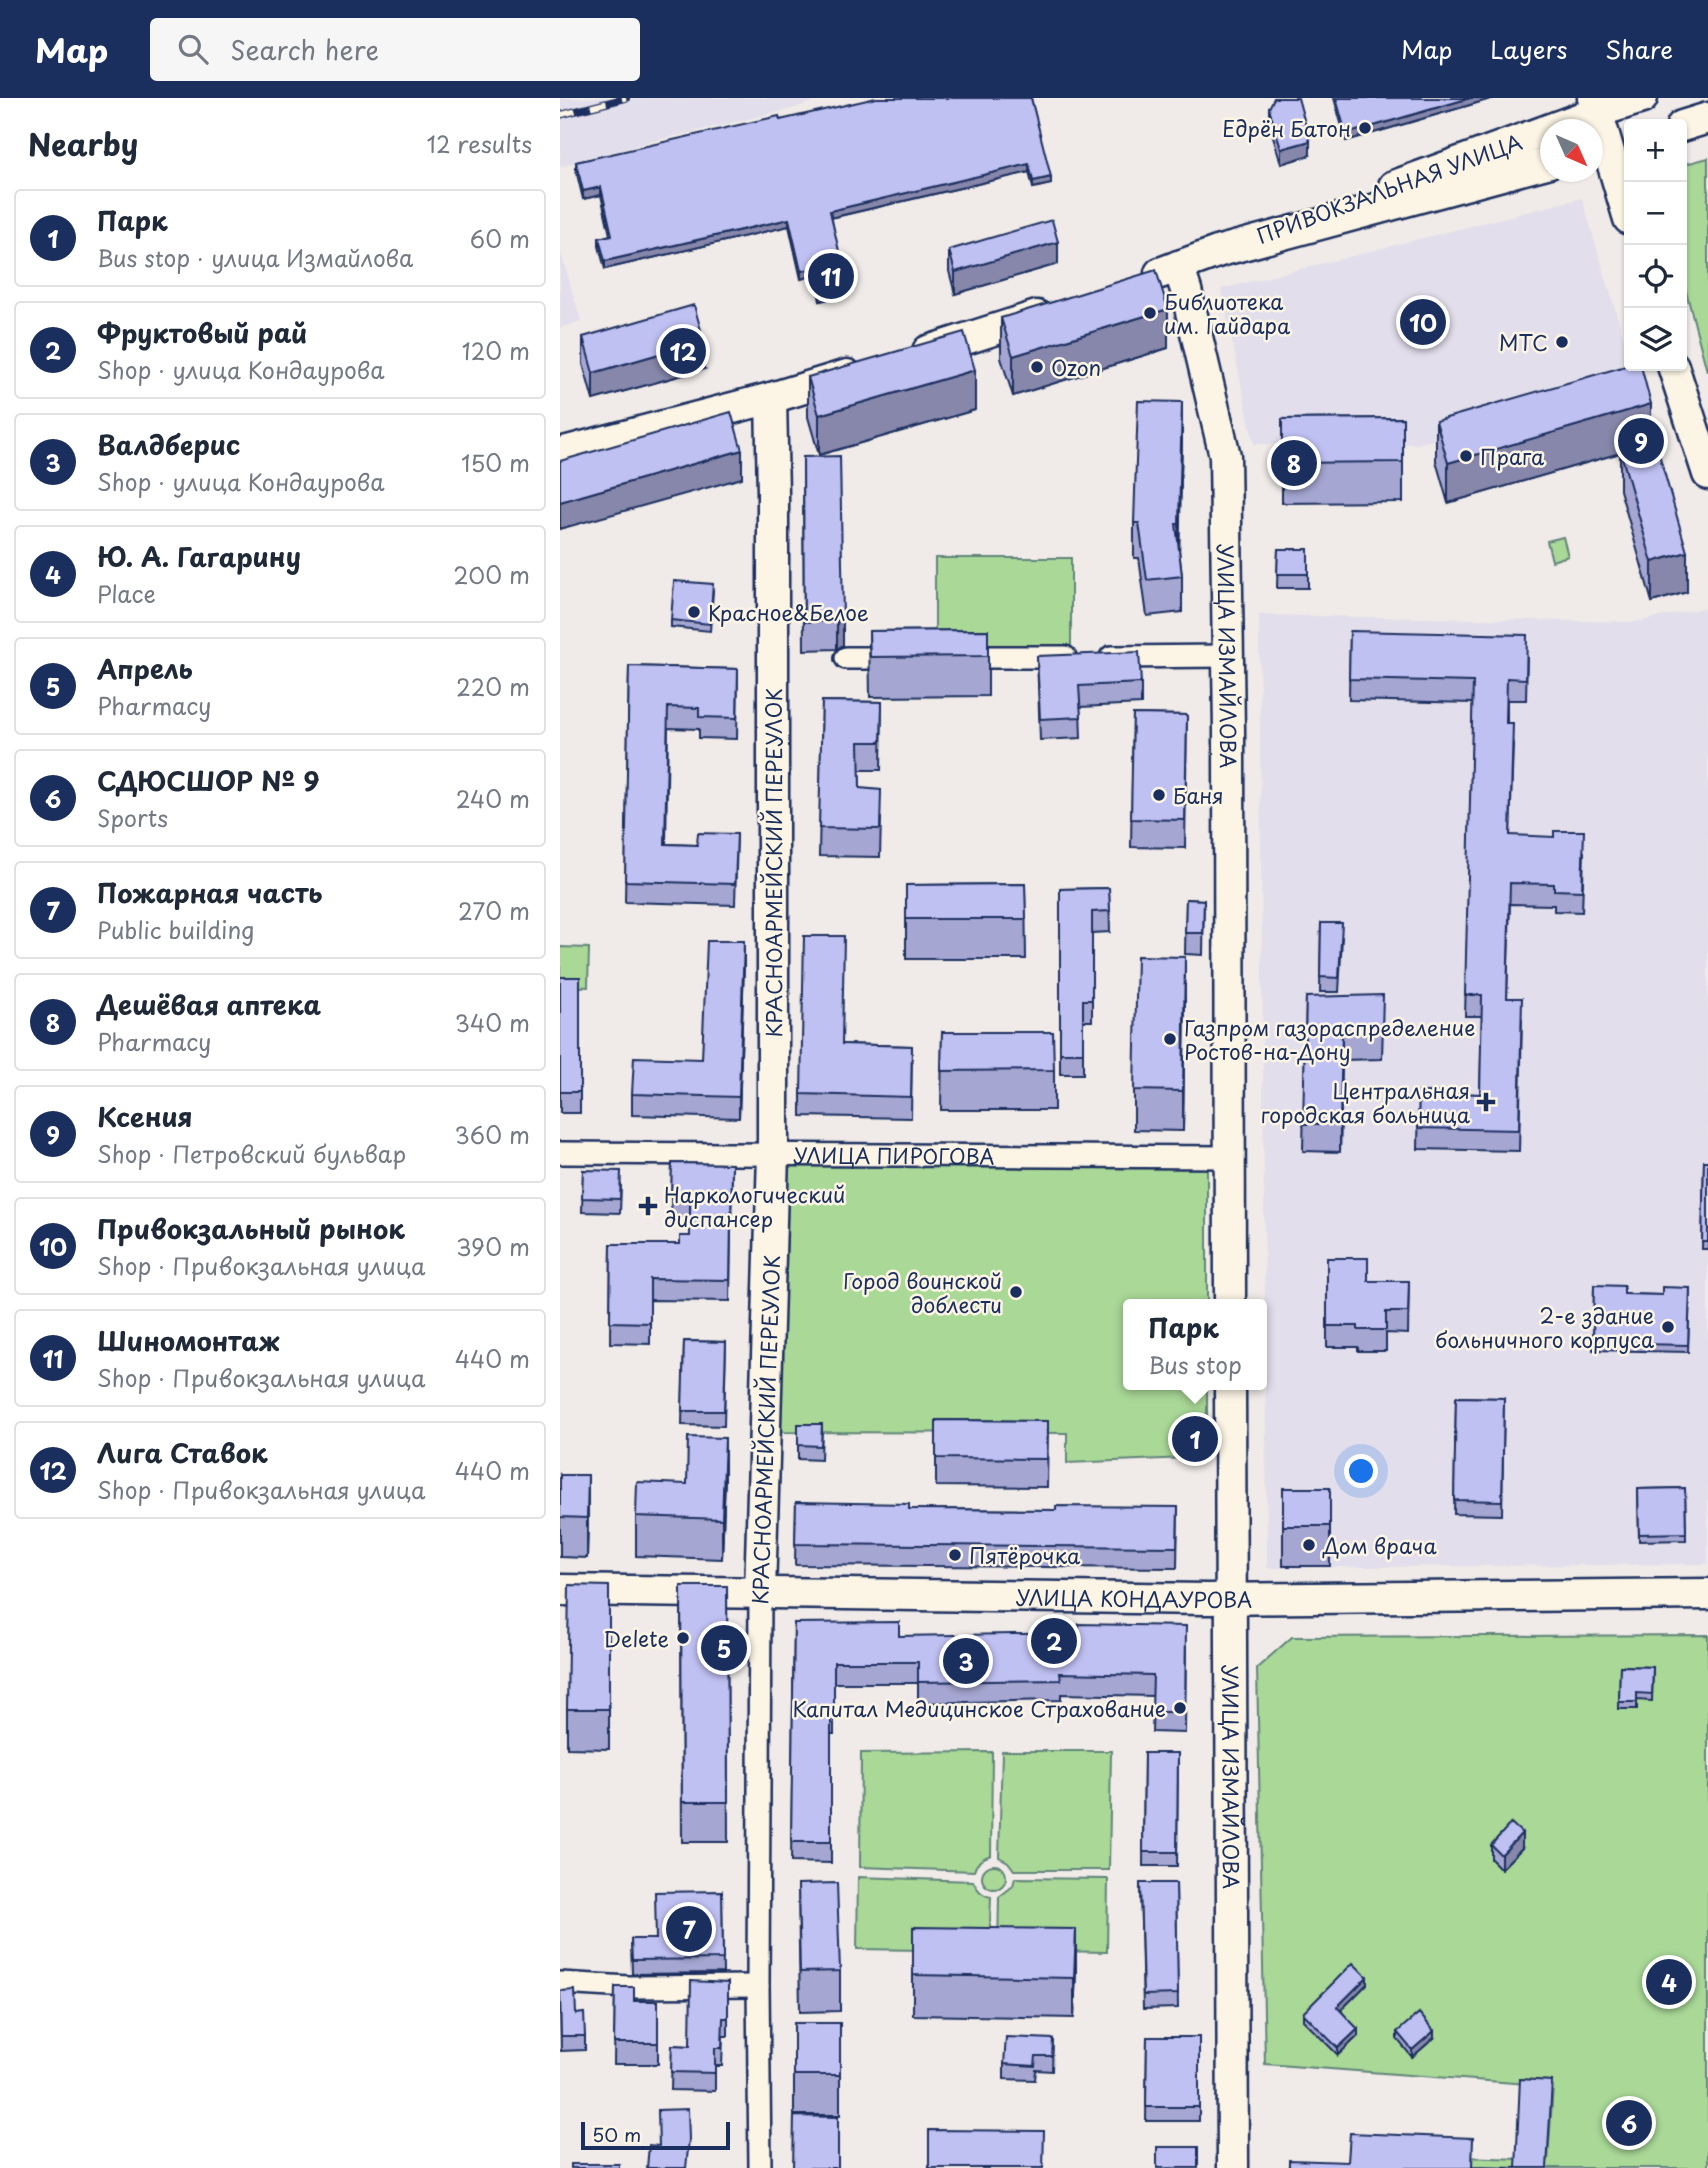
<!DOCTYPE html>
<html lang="en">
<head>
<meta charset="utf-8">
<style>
  :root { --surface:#fff; --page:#f6f6f7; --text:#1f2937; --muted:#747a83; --line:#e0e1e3; --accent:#1b2f5e }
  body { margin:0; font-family:"Playpen Sans",sans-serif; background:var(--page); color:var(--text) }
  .controls { position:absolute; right:21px; top:21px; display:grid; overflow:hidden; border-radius:7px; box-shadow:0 2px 5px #0004 }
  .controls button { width:63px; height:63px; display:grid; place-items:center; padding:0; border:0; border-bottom:2px solid var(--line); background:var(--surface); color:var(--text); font:35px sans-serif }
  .compass { position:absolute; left:980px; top:21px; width:63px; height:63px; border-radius:50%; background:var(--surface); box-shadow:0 2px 5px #0004; rotate:135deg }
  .scale { position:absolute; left:21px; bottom:18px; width:149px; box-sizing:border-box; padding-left:7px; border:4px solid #1b2f5e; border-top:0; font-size:19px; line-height:24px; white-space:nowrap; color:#1b2f5e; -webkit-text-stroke:5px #fcf5e5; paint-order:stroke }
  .you { position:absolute; left:802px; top:1374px; width:24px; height:24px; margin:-18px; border:5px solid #fff; border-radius:50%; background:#1a73e8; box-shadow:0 0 0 10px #1a73e833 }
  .badge { display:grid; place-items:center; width:46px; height:46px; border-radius:50%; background:var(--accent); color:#fff; font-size:23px; font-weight:700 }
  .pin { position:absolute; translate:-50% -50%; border:4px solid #fff; box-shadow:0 2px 7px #0006 }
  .popup { position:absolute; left:563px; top:1201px; width:144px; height:91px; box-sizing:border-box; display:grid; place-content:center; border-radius:7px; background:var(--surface); filter:drop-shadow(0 2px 5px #0005); font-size:23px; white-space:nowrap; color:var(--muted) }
  .popup b { font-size:26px; color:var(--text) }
  .popup::after { content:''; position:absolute; left:50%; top:100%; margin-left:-14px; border:14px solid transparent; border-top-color:var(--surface) }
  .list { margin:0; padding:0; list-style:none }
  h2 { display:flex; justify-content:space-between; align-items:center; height:91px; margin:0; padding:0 28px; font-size:30px }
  h2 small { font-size:23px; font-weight:400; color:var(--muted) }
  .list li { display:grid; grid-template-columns:46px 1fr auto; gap:21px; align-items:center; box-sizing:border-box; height:98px; margin:0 14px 14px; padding:0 14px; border:2px solid var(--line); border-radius:7px }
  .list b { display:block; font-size:26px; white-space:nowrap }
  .list p { margin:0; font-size:23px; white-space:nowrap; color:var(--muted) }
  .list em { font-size:23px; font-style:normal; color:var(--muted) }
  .icon { flex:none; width:38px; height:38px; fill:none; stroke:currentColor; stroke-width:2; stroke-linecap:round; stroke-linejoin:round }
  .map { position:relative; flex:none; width:1148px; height:2070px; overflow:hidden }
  header { display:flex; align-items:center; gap:42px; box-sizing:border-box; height:98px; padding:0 35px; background:var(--accent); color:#fff }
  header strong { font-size:33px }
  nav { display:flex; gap:38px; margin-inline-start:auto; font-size:24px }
  .search { width:490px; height:63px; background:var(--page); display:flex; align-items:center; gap:18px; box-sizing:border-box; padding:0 24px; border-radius:7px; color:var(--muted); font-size:26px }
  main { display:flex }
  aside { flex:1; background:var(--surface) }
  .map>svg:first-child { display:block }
</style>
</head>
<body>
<header>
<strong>Map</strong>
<div class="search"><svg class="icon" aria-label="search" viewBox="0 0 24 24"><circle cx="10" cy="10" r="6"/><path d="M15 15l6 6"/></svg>Search here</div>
<nav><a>Map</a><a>Layers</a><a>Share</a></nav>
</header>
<main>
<aside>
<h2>Nearby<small>12 results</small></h2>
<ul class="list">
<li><span class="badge">1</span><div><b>Парк</b><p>Bus stop · улица Измайлова</p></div><em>60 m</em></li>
<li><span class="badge">2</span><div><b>Фруктовый рай</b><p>Shop · улица Кондаурова</p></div><em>120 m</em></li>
<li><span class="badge">3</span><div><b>Валдберис</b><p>Shop · улица Кондаурова</p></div><em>150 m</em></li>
<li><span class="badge">4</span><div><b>Ю. А. Гагарину</b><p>Place</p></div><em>200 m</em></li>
<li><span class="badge">5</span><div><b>Апрель</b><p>Pharmacy</p></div><em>220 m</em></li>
<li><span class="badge">6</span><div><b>СДЮСШОР № 9</b><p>Sports</p></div><em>240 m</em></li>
<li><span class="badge">7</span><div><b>Пожарная часть</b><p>Public building</p></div><em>270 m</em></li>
<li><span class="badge">8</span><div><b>Дешёвая аптека</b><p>Pharmacy</p></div><em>340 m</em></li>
<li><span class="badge">9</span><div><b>Ксения</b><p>Shop · Петровский бульвар</p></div><em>360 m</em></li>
<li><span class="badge">10</span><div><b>Привокзальный рынок</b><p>Shop · Привокзальная улица</p></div><em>390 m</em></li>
<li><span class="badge">11</span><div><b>Шиномонтаж</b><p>Shop · Привокзальная улица</p></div><em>440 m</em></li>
<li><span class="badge">12</span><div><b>Лига Ставок</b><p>Shop · Привокзальная улица</p></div><em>440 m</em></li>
</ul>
</aside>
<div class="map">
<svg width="1148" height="2070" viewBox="0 0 1148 2070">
  <rect width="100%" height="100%" fill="#f0ebe8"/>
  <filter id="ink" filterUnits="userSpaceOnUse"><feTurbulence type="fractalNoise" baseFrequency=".0143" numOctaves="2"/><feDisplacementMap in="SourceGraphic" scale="14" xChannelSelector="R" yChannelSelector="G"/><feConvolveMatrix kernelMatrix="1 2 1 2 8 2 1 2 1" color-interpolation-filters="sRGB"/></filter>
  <g filter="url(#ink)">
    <path fill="#e2deeb" d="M0,0H264L231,11L98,42L0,69Z
      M1022,100L1069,258V268L1077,284L858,346H694L661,191Z
      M0,152L21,223L0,230Z
      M1144,510L1148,522V1466L707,1470L699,517L1076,524Z"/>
    <path fill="#a9d897" stroke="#62847a" stroke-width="2" d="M1148,60V273H1147L1122,178V67Z
      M1003,439L1008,458L992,463L987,443Z
      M375,460H511V548H375Z
      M0,849L29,850L28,889L0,888Z
      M214,1057L647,1059V1206H568V1287H647V1334L626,1336L627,1360L507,1365V1335L209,1334Z
      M1148,1537V2070H789L792,2055L988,2062L993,1988L705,1966L697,1570L732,1539Z
      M442,1653H551L549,1772H454L448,1764L439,1759Z
      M432,1654L431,1757C422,1760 417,1764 414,1773L300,1769L301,1655Z
      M422 1779a12 12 0 1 1 24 0a12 12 0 1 1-24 0Z
      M298,1779L413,1783C417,1791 421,1797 431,1799L429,1853L297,1851Z
      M455,1780L548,1781L547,1854L438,1852L439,1799L453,1788Z"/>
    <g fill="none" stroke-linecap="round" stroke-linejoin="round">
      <g stroke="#1b2f5e" stroke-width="26">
        <g id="street">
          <path d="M401,559H505"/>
          <path d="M551,559L668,558"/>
          <path d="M286,560H337"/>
          <path id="s1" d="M0,1055L670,1059"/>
          <path d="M200,1495L198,1888L200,2070"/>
          <path d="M0,1885L69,1889L198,1888"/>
        </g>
      </g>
      <g stroke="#1b2f5e" stroke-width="35">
        <g id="secondary">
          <path d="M1033,0L1069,121"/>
          <path d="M1122,28L1148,20"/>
          <path d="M834,88L1037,14L1082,0"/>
          <path id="s2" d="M618,168L626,192L665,358L669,632L670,1206"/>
          <path d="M600,175L660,153L990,64"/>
          <path d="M368,253L477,218"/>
          <path d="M1113,268L1148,376"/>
          <path d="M0,355L211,300L287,277"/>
          <path id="s3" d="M670,1287L673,2070"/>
          <path id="s4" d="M0,1492L647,1501L1148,1496"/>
          <path d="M200,1495L213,1056V396L211,300"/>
        </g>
      </g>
      <use href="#street" stroke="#fcf5e5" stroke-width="21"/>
      <use href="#secondary" stroke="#fcf5e5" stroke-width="30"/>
      <g stroke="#1b2f5e" stroke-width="8">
        <path id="rail" d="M0,17L66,0"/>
      </g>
      <use href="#rail" stroke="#fcf5e5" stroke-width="5" stroke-dasharray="16" stroke-linecap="butt"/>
    </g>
    <path fill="#a5a6d1" stroke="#1b2f5e" stroke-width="2" d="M471,0L491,86L473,90L469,74L271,120L287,197L260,203L255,177L241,181L229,128L45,171L39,148V140L50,137L41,97L23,101L16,72V64L220,22Z
      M774,0H934L786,43Z
      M709,10L750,57L721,66L709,24Z
      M389,152L498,166L395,196L389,173Z
      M441,220L608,250L453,298L441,260Z
      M23,239L144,271L33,302L23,266Z
      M248,279L415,312L259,357L248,319Z
      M843,320V404L722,405V321Z
      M876,323L1091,343L1127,494L1092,504L1060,392V355L888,405L876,363Z
      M622,340L619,452L622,478V514L587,518L579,460H574V425Z
      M243,359L283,547L277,551L244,552Z
      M718,451H748V490H717Z
      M153,493L150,533L111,529V522Z
      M428,532V598L310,599L309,533Z
      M790,533L967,558L966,602H947V625L953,646L950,737L1024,754L1022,814L994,813V807L950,806L947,900L962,921L959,1053L858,1051L859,994L920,996L922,918H905L913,605L789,602Z
      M477,558L581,585V606L520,609L521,640L480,642Z
      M69,568L178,571L177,641L139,640V631L108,630L106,746L137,747L177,736L175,807L65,804Z
      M262,603L322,604L321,672H299L300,690L321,720L320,759L259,758Z
      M573,616L627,617L625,750L571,749Z
      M465,786L466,861H346V787Z
      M549,790L550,834L532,835V923H523V976H500V791Z
      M626,801L644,802L643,857L625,856Z
      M761,825L782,839L779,894H760Z
      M184,864L179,1020L72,1017V996L142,961Z
      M0,879H20V1015H0Z
      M625,899L623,1033L574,1032V992Z
      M746,899L823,925L822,961L782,962L780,1054L743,1053Z
      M382,934L494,972V1012H381Z
      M282,946L352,948L351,1020L241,1018V996Z
      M1144,1063H1148V1151H1142Z
      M112,1065L172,1066L170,1203L90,1202V1246L50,1245L51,1146H120L130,1138V1123H111Z
      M23,1072L61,1087L60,1115L22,1114Z
      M767,1160L808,1183H849L848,1236L826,1235V1253H798V1249H767Z
      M1034,1187L1064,1196L1102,1197L1130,1190L1128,1254L1033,1252Z
      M124,1243L166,1244L164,1328L122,1327Z
      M896,1299L944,1300L942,1417L894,1416Z
      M376,1322L488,1323L487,1389L376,1388Z
      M238,1326H262L261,1362L238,1361Z
      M0,1377L28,1417L27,1460L0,1459Z
      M165,1380L162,1461L76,1458V1418L127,1386Z
      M723,1390H770V1468H723Z
      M1125,1390L1126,1442L1079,1443L1078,1391Z
      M236,1404L349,1411L496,1412L618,1409L617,1470L235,1467Z
      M49,1488V1651L7,1650V1611Z
      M121,1488H167L168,1744H122Z
      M234,1525L339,1538L626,1549L625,1635L592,1634L593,1598L501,1596V1602L358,1605V1585H274V1636H271V1765L231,1764Z
      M1060,1568L1093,1569L1092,1603L1077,1602V1611H1059Z
      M584,1655H618L617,1768H583Z
      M931,1747L962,1750L941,1771L931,1761Z
      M580,1785H616L618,1910L583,1911Z
      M238,1786L280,1873V1913L240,1914Z
      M162,1793L163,1875L72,1876L71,1841H96Z
      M353,1829L516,1871L514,1920L353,1917Z
      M168,1885V1938H163L162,1968H155V1993L111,1992L112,1947L130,1948Z
      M807,1886L781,1912L798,1938L778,1957L743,1922V1915Z
      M55,1889L74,1903H98V1966H54Z
      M0,1893L16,1916L25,1938V1952L1,1953Z
      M234,1925H280V2017H234Z
      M837,1934L874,1940L852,1959L837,1941Z
      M587,1939H639V2023H586Z
      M493,1941L492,1973L476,1972L475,1982L444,1981V1966Z"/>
    <path fill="#8687aa" stroke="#1b2f5e" stroke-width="2" d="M910,0H934L786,43V36Z
      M750,43V57L721,66V51Z
      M469,66V74L270,120V113Z
      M491,79V86L473,90V83Z
      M41,89V97L23,101V93Z
      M229,121V128L45,171V163Z
      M498,144V166L395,196V174Z
      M255,170V177L241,181V173Z
      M287,189V197L260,203V195Z
      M608,211V250L453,298V258Z
      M144,243V271L33,302V275Z
      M415,272V312L259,357V317Z
      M622,304V340L619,461V426Z
      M1091,306V346L888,405V365Z
      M182,352V380L0,431V404Z
      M1127,454V494L1092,504V464Z
      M283,520V547L277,551V523Z
      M184,843V864L179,1020V999Z
      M625,859V899L623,1033V993Z
      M782,934V962L780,1054V1026Z
      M165,1340V1380L162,1461V1421Z
      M28,1377V1417L27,1460V1420Z
      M962,1735V1750L941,1771V1757Z
      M516,1831V1871L514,1920V1880Z
      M807,1879V1886L777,1916V1909Z
      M798,1931V1938L778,1957V1950Z
      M874,1933V1940L852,1959V1952Z"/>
    <path fill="#c0c1f3" stroke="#1b2f5e" stroke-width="2" d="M316,0H471L491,79L473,83L469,66L270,113L287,189L260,195L255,170L241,173L229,121L45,163L39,140L52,137L41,89L23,93L16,64L219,18L220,22Z
      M714,0H738L750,43L721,51L709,10Z
      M776,0H910L786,36Z
      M492,122L498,144L395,174L389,152Z
      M596,172L608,211L453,258L441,220Z
      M134,207L144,243L33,275L23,239Z
      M404,234L415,272L259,317L248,279Z
      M1069,267L1081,268L1091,306L888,365L876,323Z
      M578,303L622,304L619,426H616L622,478L587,482L579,425H574Z
      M171,314L182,352L0,404V363Z
      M843,320V364L722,365V321Z
      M1095,342L1127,454L1092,464L1060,352Z
      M280,358L283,520L277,523L244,524L243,359Z
      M718,451H748V476H717Z
      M114,483L153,486L150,526L111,522Z
      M428,532V558L310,559L309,533Z
      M790,533L967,537L966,581L947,580L946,625H953L950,737L994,739V733H1024L1022,793L994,792V786L950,785L947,900H962L959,1032L858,1030L859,994L920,996L922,897H905L913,584L789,581Z
      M579,554L581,585L519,588L521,619L480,621L477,558Z
      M69,568L178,571L177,620L139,619V610L108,609L105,746L137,747L138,735L177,736L175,786L65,783Z
      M262,603L322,604L321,644H299L300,690L321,692L320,731L259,730Z
      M573,616L627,617L625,722L571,721Z
      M465,786L466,821H346V787Z
      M549,790L550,813L532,814V902H523V955H500V791Z
      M626,801L644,802L643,835H625Z
      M761,825H782L779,880L760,879Z
      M244,838H284L282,946L352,948L351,999L241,996Z
      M147,843H184L179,999L72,996L74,959L142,961Z
      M577,858L625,859L623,993L574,992Z
      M0,879H20V994H0Z
      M823,897L822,933L782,934L780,1026H743L746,899Z
      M382,934H493L494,972L381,973Z
      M1144,1063H1148V1144H1142Z
      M112,1065L172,1066L170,1182L90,1181V1225L50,1224L51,1146H120V1138H130V1101H111Z
      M23,1072L61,1073L60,1101L22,1100Z
      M767,1160H808V1183H849L848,1214H826V1232H798V1228H767Z
      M1034,1187L1064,1188V1196L1102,1197V1189L1130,1190L1128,1247L1033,1245Z
      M124,1243L166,1244L164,1313H122Z
      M896,1299L944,1300L942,1403L894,1402Z
      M376,1322L488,1323L487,1361L376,1360Z
      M238,1326H262L261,1348L238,1347Z
      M128,1339L165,1340L162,1421L76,1418L77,1384L127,1386Z
      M0,1377H28L27,1420L0,1419Z
      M723,1390H770V1428H723Z
      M1125,1390L1126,1435L1079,1436L1078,1391Z
      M236,1404L349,1406V1411L496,1412V1408L618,1409L617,1449L235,1446Z
      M9,1487L49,1488V1611H7Z
      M121,1488H167L168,1704H122Z
      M339,1524V1538L518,1535L519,1526L626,1528L625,1614H592L593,1577L500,1575L501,1582L358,1584V1564H274V1616H271V1744H231L234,1525Z
      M1060,1568L1093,1569L1092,1596L1077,1595V1604H1059Z
      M584,1655H618L617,1754H583Z
      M951,1725L962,1735L941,1757L931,1747Z
      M277,1785L280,1873L240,1874L238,1786Z
      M580,1785H616L618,1896L583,1897Z
      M162,1793L163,1861L72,1862L71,1841H96L95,1794Z
      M353,1829L516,1831L514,1880L353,1877Z
      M793,1865L807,1879L777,1909L798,1931L778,1950L743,1915Z
      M131,1883L168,1885V1920H163L162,1950H155V1975L111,1974L112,1947L130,1948Z
      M55,1889H74V1903H98V1945H54Z
      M15,1892L16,1916L24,1915L25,1938H1L0,1893Z
      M859,1915L874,1933L852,1952L837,1934Z
      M234,1925H280V1977H234Z
      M446,1939L493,1941L492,1958H476L475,1968L444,1966Z
      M587,1939H639V2009H586Z
      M960,1981L992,1983L987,2070H729V2062L788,2064L790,2035L913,2040L912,2069L956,2070Z
      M128,2011L129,2041L126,2070H87L89,2047L99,2048L98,2012Z
      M234,2018L278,2019V2070H233Z
      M369,2032L484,2033L483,2070H369Z
      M597,2049H638V2070H597Z
      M11,2066H59V2070H11Z"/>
  </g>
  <g fill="#1b2f5e" stroke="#fcf5e5" stroke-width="2.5">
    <circle cx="805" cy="30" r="7"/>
    <circle cx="590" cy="215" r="7"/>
    <circle cx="1002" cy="244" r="7"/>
    <circle cx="477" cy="269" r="7"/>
    <circle cx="906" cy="358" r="7"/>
    <circle cx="134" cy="514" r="7"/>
    <circle cx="599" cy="697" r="7"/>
    <circle cx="610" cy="941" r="7"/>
    <path d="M922.5 993.5h7v7h7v7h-7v7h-7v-7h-7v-7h7z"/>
    <path d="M84.5 1097.5h7v7h7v7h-7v7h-7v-7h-7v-7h7z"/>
    <circle cx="456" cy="1194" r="7"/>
    <circle cx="1108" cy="1229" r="7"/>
    <circle cx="749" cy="1447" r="7"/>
    <circle cx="395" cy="1457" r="7"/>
    <circle cx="123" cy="1540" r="7"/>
    <circle cx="620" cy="1610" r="7"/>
  </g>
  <g text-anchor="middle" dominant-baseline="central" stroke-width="5" stroke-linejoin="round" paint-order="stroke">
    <g font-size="21" fill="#1b2f5e" stroke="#fcf5e5" text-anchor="start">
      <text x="791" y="30" text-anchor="end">Едрён Батон</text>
      <text x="604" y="203">Библиотека<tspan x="604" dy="24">им. Гайдара</tspan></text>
      <text x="988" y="244" text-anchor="end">МТС</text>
      <text x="491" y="269">Ozon</text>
      <text x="920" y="358">Прага</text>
      <text x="148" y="514">Красное&amp;Белое</text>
      <text x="613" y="697">Баня</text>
      <text x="624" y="929">Газпром газораспределение<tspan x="624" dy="24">Ростов-на-Дону</tspan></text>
      <text x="910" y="992" text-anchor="end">Центральная<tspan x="910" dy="24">городская больница</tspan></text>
      <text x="104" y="1096">Наркологический<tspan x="104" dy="24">диспансер</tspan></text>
      <text x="442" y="1182" text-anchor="end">Город воинской<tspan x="442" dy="24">доблести</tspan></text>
      <text x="1094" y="1217" text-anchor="end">2-е здание<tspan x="1094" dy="24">больничного корпуса</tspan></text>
      <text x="763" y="1447">Дом врача</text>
      <text x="409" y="1457">Пятёрочка</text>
      <text x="109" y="1540" text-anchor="end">Delete</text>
      <text x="606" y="1610" text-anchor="end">Капитал Медицинское Страхование</text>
    </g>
    <g font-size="21" fill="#1b2f5e" stroke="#fcf5e5">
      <text transform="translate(829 90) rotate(-20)">ПРИВОКЗАЛЬНАЯ УЛИЦА</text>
      <text stroke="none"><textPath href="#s2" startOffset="396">УЛИЦА ИЗМАЙЛОВА</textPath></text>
      <text transform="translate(213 765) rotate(-90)">КРАСНОАРМЕЙСКИЙ ПЕРЕУЛОК</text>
      <text stroke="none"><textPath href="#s1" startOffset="334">УЛИЦА ПИРОГОВА</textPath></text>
      <text transform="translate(205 1332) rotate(-88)">КРАСНОАРМЕЙСКИЙ ПЕРЕУЛОК</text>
      <text stroke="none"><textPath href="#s4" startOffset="574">УЛИЦА КОНДАУРОВА</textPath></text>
      <text stroke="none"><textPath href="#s3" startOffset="392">УЛИЦА ИЗМАЙЛОВА</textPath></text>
    </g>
  </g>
</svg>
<div class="controls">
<button>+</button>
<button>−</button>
<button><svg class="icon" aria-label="locate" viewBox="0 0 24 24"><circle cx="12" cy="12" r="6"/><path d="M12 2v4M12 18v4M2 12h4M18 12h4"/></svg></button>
<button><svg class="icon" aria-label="layers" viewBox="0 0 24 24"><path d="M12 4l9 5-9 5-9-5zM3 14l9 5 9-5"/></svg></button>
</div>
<svg class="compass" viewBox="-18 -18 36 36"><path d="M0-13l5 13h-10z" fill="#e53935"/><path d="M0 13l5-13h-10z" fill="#747a83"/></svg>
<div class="scale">50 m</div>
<div class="you"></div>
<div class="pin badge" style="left:635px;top:1341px">1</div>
<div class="popup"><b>Парк</b>Bus stop</div>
<div class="pin badge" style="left:494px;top:1543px">2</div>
<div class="pin badge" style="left:406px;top:1563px">3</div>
<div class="pin badge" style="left:1109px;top:1884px">4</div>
<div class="pin badge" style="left:164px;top:1550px">5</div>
<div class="pin badge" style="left:1069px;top:2025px">6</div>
<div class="pin badge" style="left:129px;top:1831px">7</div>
<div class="pin badge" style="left:734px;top:365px">8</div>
<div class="pin badge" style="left:1081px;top:343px">9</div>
<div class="pin badge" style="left:863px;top:224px">10</div>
<div class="pin badge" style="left:271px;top:178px">11</div>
<div class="pin badge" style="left:123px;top:253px">12</div>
</div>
</main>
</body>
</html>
